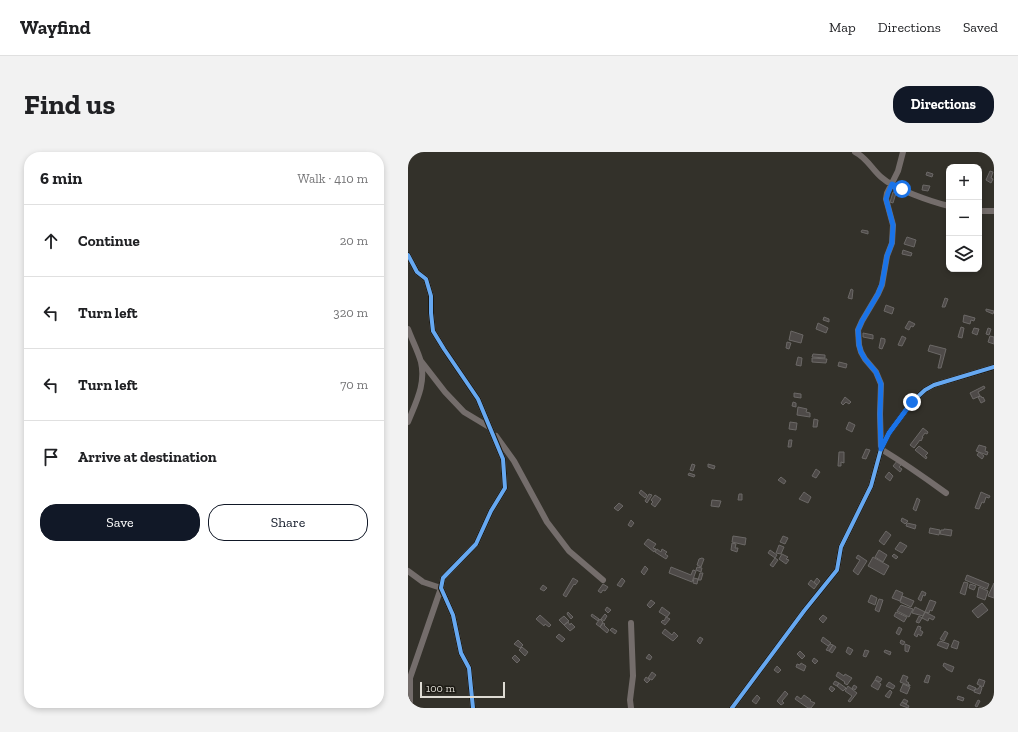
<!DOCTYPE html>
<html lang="en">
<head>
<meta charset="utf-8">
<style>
  :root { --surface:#fff; --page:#f2f2f2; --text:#202124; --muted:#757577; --line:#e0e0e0; --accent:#111827 }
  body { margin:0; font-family:"Zilla Slab",serif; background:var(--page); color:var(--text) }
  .controls { position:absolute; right:12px; top:12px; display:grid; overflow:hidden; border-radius:8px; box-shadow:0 2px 6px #0003 }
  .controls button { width:36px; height:36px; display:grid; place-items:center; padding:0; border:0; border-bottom:1px solid var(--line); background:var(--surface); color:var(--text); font:20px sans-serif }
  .scale { position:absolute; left:12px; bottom:10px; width:85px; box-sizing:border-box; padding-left:4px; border:2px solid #dedbd3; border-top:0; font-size:11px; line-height:14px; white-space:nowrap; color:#dedbd3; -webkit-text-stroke:3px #1c1a14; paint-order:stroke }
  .stop { position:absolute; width:12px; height:12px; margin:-9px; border:3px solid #1a73e8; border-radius:50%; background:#fff }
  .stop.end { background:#1a73e8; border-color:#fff; box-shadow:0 1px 4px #0008 }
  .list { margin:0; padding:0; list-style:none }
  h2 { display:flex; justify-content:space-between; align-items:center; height:52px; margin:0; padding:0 16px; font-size:17px }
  h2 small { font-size:13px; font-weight:400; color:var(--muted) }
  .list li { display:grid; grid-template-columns:26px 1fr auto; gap:12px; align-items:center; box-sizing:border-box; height:72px; padding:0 16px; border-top:1px solid var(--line) }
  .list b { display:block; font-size:15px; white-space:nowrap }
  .list em { font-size:13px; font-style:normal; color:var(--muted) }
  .actions { display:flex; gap:8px; padding:12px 16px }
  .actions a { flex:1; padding:9px 0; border:1px solid var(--accent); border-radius:16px; text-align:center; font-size:14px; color:var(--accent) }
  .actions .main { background:var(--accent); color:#fff }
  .icon { flex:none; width:22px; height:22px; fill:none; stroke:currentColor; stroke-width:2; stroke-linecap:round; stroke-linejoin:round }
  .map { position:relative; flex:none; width:586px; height:556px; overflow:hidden; border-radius:16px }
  header { display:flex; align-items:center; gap:24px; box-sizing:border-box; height:56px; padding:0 20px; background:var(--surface); border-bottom:1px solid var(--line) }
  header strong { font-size:19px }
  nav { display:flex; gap:22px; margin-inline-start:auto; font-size:14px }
  .intro { display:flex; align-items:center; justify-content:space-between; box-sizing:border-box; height:96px; padding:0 24px }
  h1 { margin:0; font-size:28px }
  .button { padding:10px 18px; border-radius:16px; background:var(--accent); color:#fff; font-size:14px; font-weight:700 }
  main { display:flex; gap:24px; padding:0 24px }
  aside { flex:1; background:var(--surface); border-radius:16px; box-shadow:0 2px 6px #0003 }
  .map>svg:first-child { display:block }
</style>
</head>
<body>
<header>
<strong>Wayfind</strong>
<nav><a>Map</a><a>Directions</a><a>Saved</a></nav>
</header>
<div class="intro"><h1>Find us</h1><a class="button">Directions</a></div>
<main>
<aside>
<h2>6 min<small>Walk · 410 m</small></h2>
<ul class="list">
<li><svg class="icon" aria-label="ahead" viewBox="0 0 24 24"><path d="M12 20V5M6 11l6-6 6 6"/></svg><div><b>Continue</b></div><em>20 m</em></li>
<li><svg class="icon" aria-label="left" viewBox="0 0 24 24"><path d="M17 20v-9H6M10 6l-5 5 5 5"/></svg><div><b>Turn left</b></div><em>320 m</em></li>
<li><svg class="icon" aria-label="left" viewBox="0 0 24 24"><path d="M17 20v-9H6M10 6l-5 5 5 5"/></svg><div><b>Turn left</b></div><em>70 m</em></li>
<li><svg class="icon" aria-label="arrive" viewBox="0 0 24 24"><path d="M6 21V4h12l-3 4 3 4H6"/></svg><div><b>Arrive at destination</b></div></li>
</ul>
<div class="actions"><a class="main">Save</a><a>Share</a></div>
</aside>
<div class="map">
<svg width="586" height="556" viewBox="0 0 586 556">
  <rect width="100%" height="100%" fill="#33312a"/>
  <path fill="#4e4a48" stroke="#6b6866" d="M582,19L585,20L583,26L585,27L583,31L578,28Z
    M519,20L525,22L524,25L518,23Z
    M515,33L522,34L520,39L514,38Z
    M485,40L488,41L485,51L482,50Z
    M454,78L460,79V82L453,80Z
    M499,85L508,88L506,95L496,92Z
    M495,98L504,101L503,104L494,102Z
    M443,137L445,138L444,147L440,146Z
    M537,146L540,147L537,155H534Z
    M478,153L486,156L484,162L476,159Z
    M578,157L586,159L585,162L578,159Z
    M556,163L567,166L566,169L563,168L562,172L555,170Z
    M416,165L421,167V170L415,168Z
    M501,169L507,172L505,175L503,174L501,178L497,176Z
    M410,171L420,176L418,181L408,177Z
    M553,175L556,176L554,186L550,185Z
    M566,176L571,177L569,183L564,181Z
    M580,176L583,177L581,183L578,182Z
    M383,179L395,183L393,191L381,188Z
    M455,181L465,183V187L455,185Z
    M494,184L498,186L494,194L490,193Z
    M582,184L586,185V192L580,190Z
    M473,186L477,187V190L474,197L471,196Z
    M379,190L383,191L381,197L378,196Z
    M522,193L538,197L533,216H530L533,203L520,199Z
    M405,202L417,203V206L404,205Z
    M390,205L394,206L393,214L388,213Z
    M404,206L419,207L418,211L404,210Z
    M431,210L439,212L438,216L430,214Z
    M576,234L577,236L570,240L572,244L565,247L562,241Z
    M386,241L393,242V246L386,245Z
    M573,244L574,246L575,245L577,249L573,251L570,245Z
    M437,245L443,250L441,252L438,250L435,253L433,251Z
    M385,250L388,251V255L384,254Z
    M390,255L399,257L398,260L402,261V265L389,263Z
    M406,267L410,268L409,275H405Z
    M382,270L389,271L388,278L381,277Z
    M441,270L447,273L444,280L438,277Z
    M515,276L520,280L519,282L517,281L514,285H515L513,289L512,288L506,296L502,293Z
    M381,288H384L383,295H380Z
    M571,293L578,295L577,299L580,300L579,303L568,299Z
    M511,294L520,301L517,304L519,305L518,307L507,298Z
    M458,297L462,298L458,307L454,306Z
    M431,300H436V311L433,310V314H430Z
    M571,300L576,304L574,307L569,303Z
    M490,308L494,312L491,315L494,317L492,320L485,314Z
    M284,312L287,313L285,319L282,318Z
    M300,312L307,314L306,317L300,315Z
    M408,317L412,320L408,326L404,324Z
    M481,320L485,324L482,329L477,325Z
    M281,321L287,323L286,325L280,323Z
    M373,325L378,329L376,332L370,328Z
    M233,338L239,343L237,346L231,341Z
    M396,340L403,345L400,351L391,347Z
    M573,340L582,344L581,346L578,345L576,351L574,350L571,357L567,356Z
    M241,342L244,343L239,351L237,349Z
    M331,342H334V348H330Z
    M247,343L253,347L247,355L243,352L245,350L243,348Z
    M509,346L512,348L508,359L505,357Z
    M304,348L313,349L311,355L303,354Z
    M211,351L215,354L210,359L206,356Z
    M494,366L500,369L497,372L493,369Z
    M223,368L226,371L223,375L220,373Z
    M499,371L508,373L507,377L498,374Z
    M522,376L532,378L531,383L521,381Z
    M536,377L544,378L543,384L532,382L533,378H536Z
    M478,379L483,383L476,393L471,389Z
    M325,384L338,386L337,393L324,390Z
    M375,384L380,386L377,392L372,390Z
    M240,387L248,392L245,396L248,397L246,400L236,392Z
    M492,390L499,394L494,401L487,397Z
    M324,391L328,392L327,396H330L329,400L323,398Z
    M371,393L376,395L373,402L368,401Z
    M249,397L253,400L254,397L259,400L257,402L260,404L258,407L247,400Z
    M362,398L369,403L367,406L360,401Z
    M471,398L479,403L475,410L467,405Z
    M374,402L380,405L378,407L381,408L378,412L371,407Z
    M486,402L490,405L488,407L484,404Z
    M450,403L459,409L450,423L445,419L452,408L448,406Z
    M465,405L481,414L476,423L460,414Z
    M294,406L296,407L293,415L289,413L291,407Z
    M367,406L370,408L365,415L362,413Z
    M237,414L240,417L236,423L233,420Z
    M263,415L283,423L285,418L288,419L284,430L261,421Z
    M289,415L294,416L293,420L288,418Z
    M292,421H295L293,428H290Z
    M559,423L581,432L579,437L557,428Z
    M165,426L170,429L167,433L166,432L158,445L155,443Z
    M214,426L217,429L213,435L209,433Z
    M286,426L290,427L289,432L285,431Z
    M409,426L412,429L409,433L406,430Z
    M403,428L409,433L406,437L400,432Z
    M556,430L560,431L557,443L552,441Z
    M586,431V446L580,444Z
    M195,432L200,435L197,439L195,438L193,441L190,439Z
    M562,432L568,434L566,438L561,436Z
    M135,433L139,436L136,439L132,437Z
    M571,435L580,439L577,448L569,445Z
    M488,438L495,441L492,449L484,446Z
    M514,439L518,441L517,444L515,443L513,449L510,447Z
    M463,443L469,446L467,453L460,450Z
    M494,444L506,449L503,455L492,450Z
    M471,447L475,448L471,460L467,458Z
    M243,448L247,451L242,456L239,453Z
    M522,448L528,450L524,459L522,458L521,461L517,460Z
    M574,451L580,458L570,466L564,459Z
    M493,453L505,457L501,465L489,459Z
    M199,455L203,458L200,461L197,458Z
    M254,455L262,461L259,465L251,460Z
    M507,455L517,460L515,464L504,461Z
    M160,460L165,465L163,467L159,462Z
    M488,460L499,465L496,470L486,464Z
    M517,460L527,465L525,468L521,466L520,469L514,466Z
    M184,462L191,467L190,469L183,464Z
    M197,462L199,464L196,469L193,467Z
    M132,463L143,473L141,475L137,472L136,474L128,467Z
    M415,463L419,466L415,471L411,467Z
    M156,464L161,469L156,473L151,468Z
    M511,464L514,466L511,471L508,470Z
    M258,465L262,467L257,473L253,470L255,468L256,469Z
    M192,467L195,470L192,475L188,472Z
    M160,470L162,473L163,471L167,475L162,479L156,473Z
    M195,471L197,472L196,473L201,478L199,481L192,475Z
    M510,474L513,475L512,478L515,480L513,484L510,482L509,485L506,483Z
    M491,475L494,477L491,483L488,481Z
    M204,476L209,479L207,482L202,478Z
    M257,477L264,483L266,480L270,484L265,489L254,481Z
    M537,479L540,481L536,489L532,487Z
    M151,482L157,487L154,490L148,485Z
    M292,485L295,487L292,492L289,489Z
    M415,485L423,491L420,494L413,489Z
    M110,488L115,493L112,496L106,492Z
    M493,488L497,490L495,493L492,491Z
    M546,488L551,490L549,497L543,495Z
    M532,489L541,492L539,497L529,493Z
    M422,492L425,493L421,499L418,498Z
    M497,492L502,494L500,500L497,499Z
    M425,493L428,495L424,501L421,499Z
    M114,495L120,500L117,504L111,498Z
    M440,495L445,498L442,503L438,500Z
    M457,498L461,499L458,505L455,504Z
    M477,498L483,500L482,503L476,500Z
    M392,499L397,504L394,507L389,502Z
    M241,502L244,505L242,508L238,506Z
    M107,503L112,508L109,511L104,506Z
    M406,506L410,509L407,512L404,509Z
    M393,511L398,514L396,519L388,515L389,512L392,513Z
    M536,511L546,515L544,520L538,517V516L535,514Z
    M369,514L373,518L370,521L366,518Z
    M244,520L248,523L244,528L240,526Z
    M430,520L436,524L437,522L444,526L439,533L436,531L437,530L428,524Z
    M495,523L500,525L498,529L501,531L500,532L502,533V534L492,530Z
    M519,523L522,524L520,531L516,530Z
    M469,524L474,527L472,530L467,528Z
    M238,525L242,528L239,531L236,528Z
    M571,527L577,529L575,535L569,532Z
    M467,528L473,532L470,538L463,534Z
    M427,529L431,531L429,534L425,532Z
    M481,530L487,534L485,537L478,534Z
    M431,531L438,536L435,539L429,534Z
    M495,532L502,535L499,542L492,539Z
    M446,533L449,535L447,538L444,536Z
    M561,533L568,536L566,539L559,536Z
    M423,534L427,537L424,540L421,537Z
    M440,534L449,541L442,550L440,549L444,544L437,539Z
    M572,534L574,536L572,542L566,540L567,537H570Z
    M482,538L484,540L481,546L477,544Z
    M377,539L380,542L374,549L376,551L373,553L369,549Z
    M349,543L352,546L348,552L344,549Z
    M396,543L403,548L402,549L407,551L403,556H400L387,547L389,544L393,547Z
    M550,544L556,546L555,549L549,547Z
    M496,547L500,549L498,552L494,550Z
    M570,548L572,549L569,555L567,554Z
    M494,550L501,554L500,556L492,553Z"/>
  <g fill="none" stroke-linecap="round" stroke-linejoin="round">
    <path stroke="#746d6b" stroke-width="6" d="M447,0C458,5 464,17 473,25C486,37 524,50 541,54
      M495,0L490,19L479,41L478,47L485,73L484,91L479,104L474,133L470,142L454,169L450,178L451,193L453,200L457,207L468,220L473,232L472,262L473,297C496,311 516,325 538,341
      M571,59H586
      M0,103L9,120L18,127L23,144V161L25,179L36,197L70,247L95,307L97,336L83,359L68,392L35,426L33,436L45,463L53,501L61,516L65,556
      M0,177C4,188 10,199 13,210C18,232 8,250 0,270
      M13,209L37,240L56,260L81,275
      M88,284L106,309L139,370L161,399L195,428
      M0,419L15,430L33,436L2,526V550
      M223,556L222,548L225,524L223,471
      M324,556L396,459L429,418L433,395L463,334L473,297L481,281L504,250L517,238L526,233L586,215"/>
    <g stroke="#1c1a14" stroke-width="6">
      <path id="cycleway" d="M0,103L9,120L18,127L23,144V161L25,179L36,197L70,247L95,307L97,336L83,359L68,392L35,426L33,436L45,463L53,501L61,516L65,556
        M324,556L396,459L429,418L433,395L463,334L473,297L481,281L504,250L517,238L526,233L586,215"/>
    </g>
    <use href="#cycleway" stroke="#66a8f1" stroke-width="4"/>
  </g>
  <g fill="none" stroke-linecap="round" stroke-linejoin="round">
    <path stroke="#1a73e8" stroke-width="5" d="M494,37L484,32L480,41L478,47L485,73L484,91L479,104L474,132L470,142L454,169L450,178L451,193L453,200L457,207L468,220L473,232L472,262L473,297L481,281L504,250"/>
  </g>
</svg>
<div class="controls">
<button>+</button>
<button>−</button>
<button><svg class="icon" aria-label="layers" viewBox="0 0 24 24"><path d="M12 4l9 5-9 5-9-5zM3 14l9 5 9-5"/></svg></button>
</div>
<div class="scale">100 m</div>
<div class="stop" style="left:494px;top:37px"></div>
<div class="stop end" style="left:504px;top:250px"></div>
</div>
</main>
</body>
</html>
